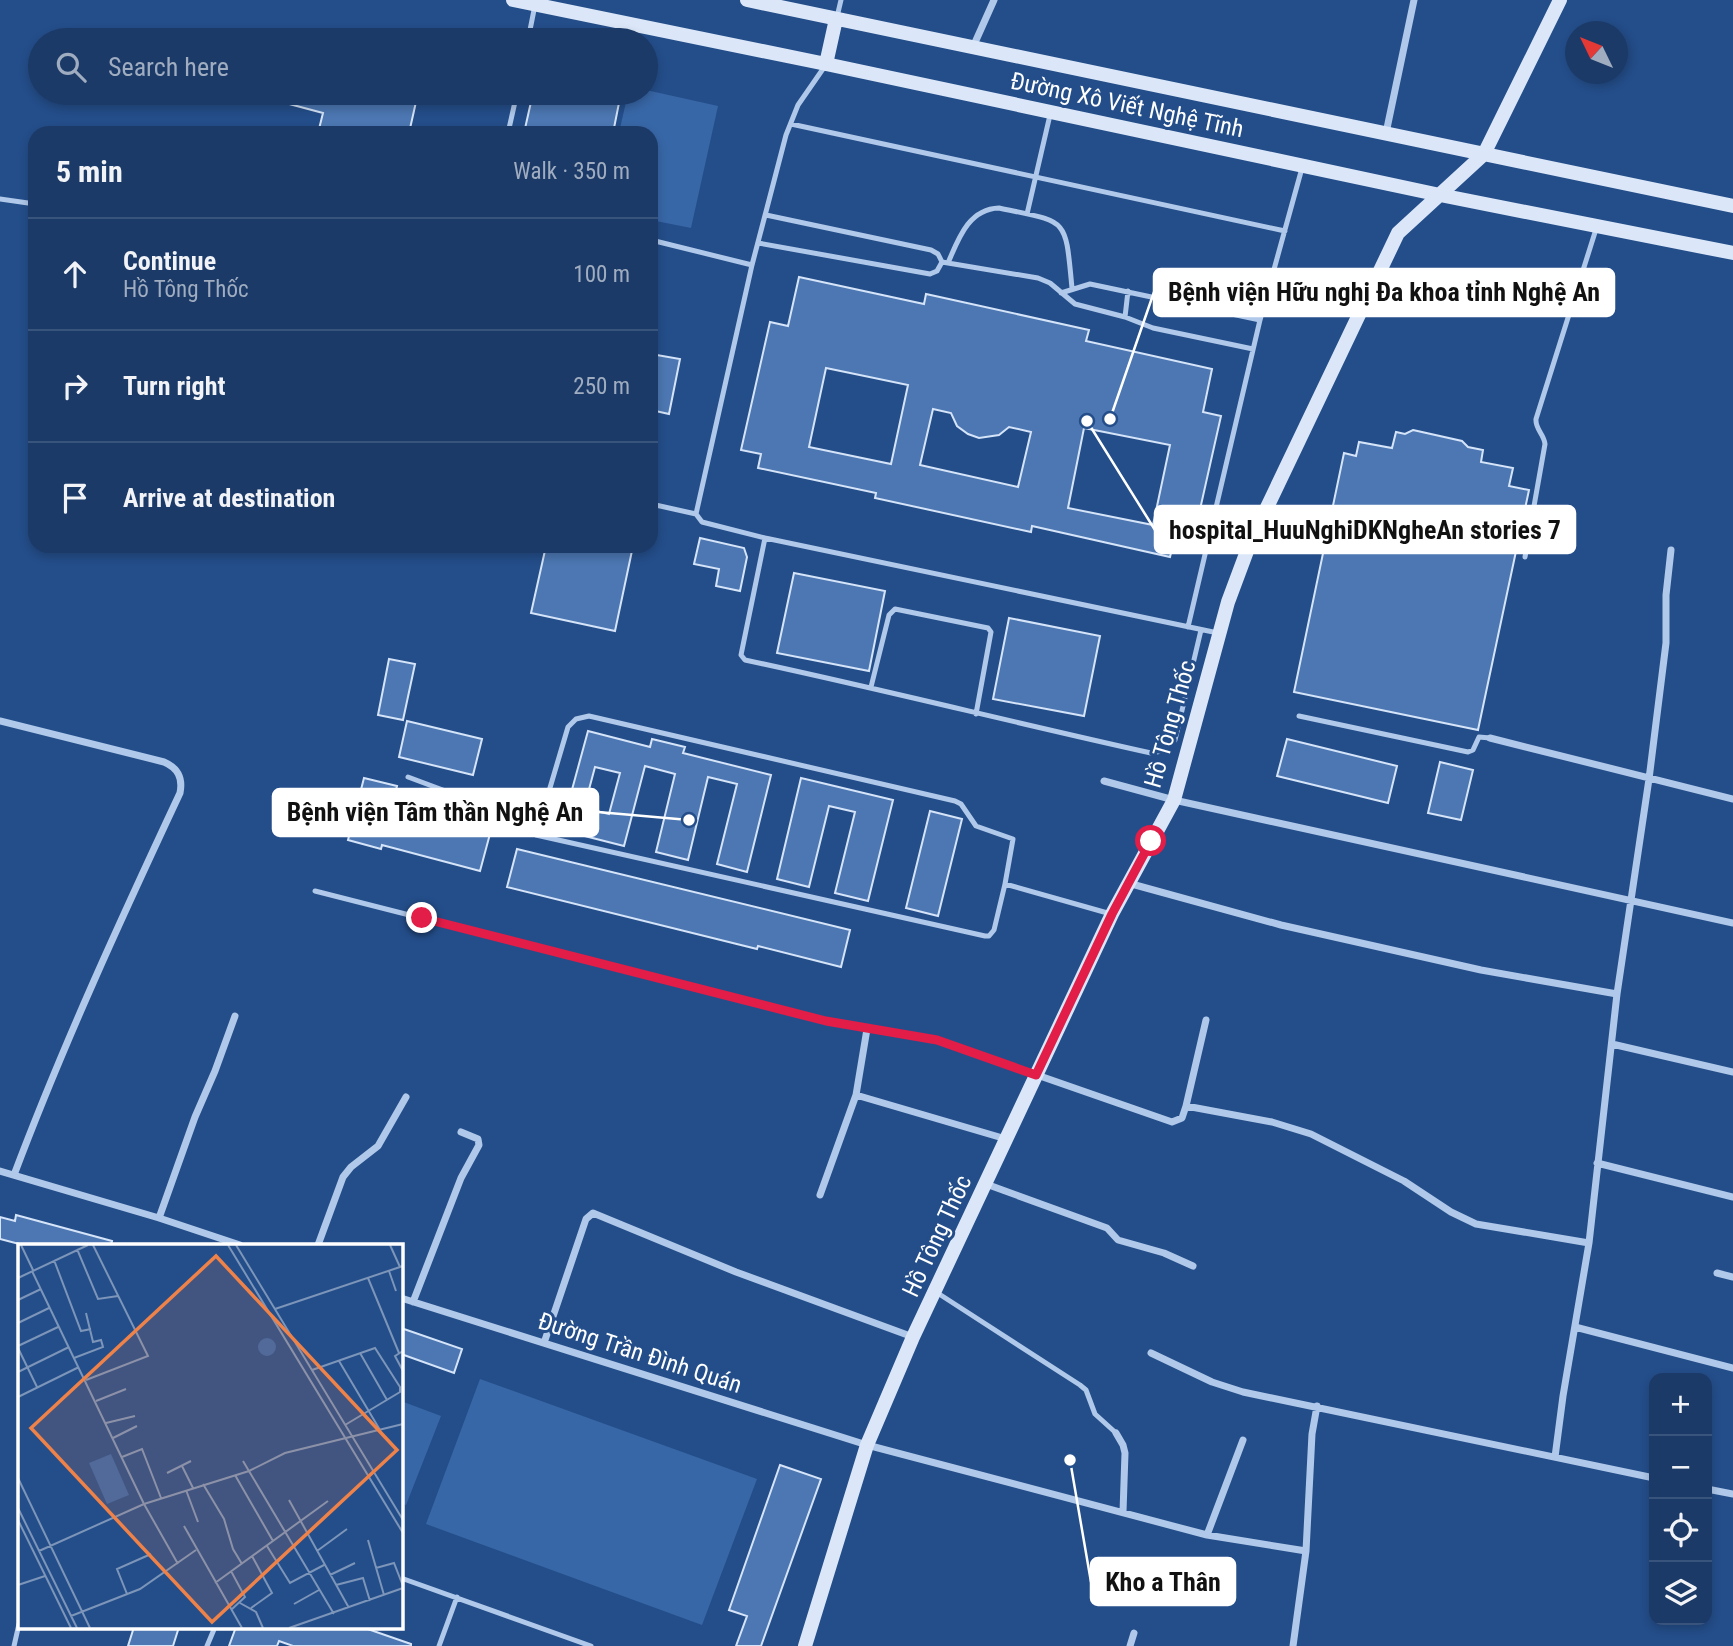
<!DOCTYPE html>
<html lang="en">
<head>
<meta charset="utf-8">
<style>
  :root { --surface:#1b3a68; --page:#284571; --text:#f1f3f6; --muted:#a0adc0; --line:#39547c }
  body { margin:0; font-family:"Roboto Condensed",sans-serif; background:var(--page); color:var(--text) }
  .controls { position:absolute; right:21px; bottom:21px; display:grid; overflow:hidden; border-radius:14px; box-shadow:0 4px 10px #0003 }
  .controls button { width:63px; height:63px; display:grid; place-items:center; padding:0; border:0; border-bottom:2px solid var(--line); background:var(--surface); color:var(--text); font:35px sans-serif }
  .compass { position:absolute; left:1565px; top:21px; width:63px; height:63px; border-radius:50%; background:var(--surface); box-shadow:0 4px 10px #0003; rotate:313deg }
  .stop { position:absolute; width:21px; height:21px; margin:-16px; border:5px solid #e11d48; border-radius:50%; background:#fff }
  .stop.end { background:#e11d48; border-color:#fff; box-shadow:0 2px 7px #0008 }
  .list { margin:0; padding:0; list-style:none }
  h2 { display:flex; justify-content:space-between; align-items:center; height:91px; margin:0; padding:0 28px; font-size:30px }
  h2 small { font-size:23px; font-weight:400; color:var(--muted) }
  .list li { display:grid; grid-template-columns:46px 1fr auto; gap:21px; align-items:center; box-sizing:border-box; height:112px; padding:0 28px; border-top:2px solid var(--line) }
  .list b { display:block; font-size:26px; white-space:nowrap }
  .list p { margin:0; font-size:23px; white-space:nowrap; color:var(--muted) }
  .list em { font-size:23px; font-style:normal; color:var(--muted) }
  .icon { flex:none; width:38px; height:38px; fill:none; stroke:currentColor; stroke-width:2; stroke-linecap:round; stroke-linejoin:round }
  .map { position:relative; flex:none; width:1733px; height:1646px; overflow:hidden }
  .search { position:absolute; background:var(--surface); box-shadow:0 4px 10px #0003; left:28px; top:28px; width:630px; height:77px; display:flex; align-items:center; gap:18px; box-sizing:border-box; padding:0 24px; border-radius:38px; color:var(--muted); font-size:26px }
  .panel { position:absolute; background:var(--surface); box-shadow:0 4px 10px #0003; left:28px; top:126px; width:630px; height:427px; border-radius:21px }
  .map>svg:first-child { display:block }
</style>
</head>
<body>
<div class="map">
<svg width="1733" height="1646" viewBox="0 0 1733 1646">
  <rect width="100%" height="100%" fill="#244e8a"/>
  <path fill="#3867a7" d="M646,90L718,106L691,228L651,220V133H619L628,93H646Z
    M480,1379L757,1479L702,1625L426,1524Z
    M401,1401L441,1416L406,1505L401,1503Z"/>
  <path fill="#4c77b2" stroke="#d5e4f8" stroke-width="2" fill-rule="evenodd" d="M264,93H418L409,133H318L323,113L263,97Z
    M533,93H621L613,133H524Z
    M799,277L924,304L926,294L1089,330L1086,341L1212,369L1203,412L1221,416L1192,545L1174,541L1170,557L1032,526L1031,532L875,498L876,493L758,468L761,454L741,450L770,322L788,326ZM826,368L908,385L891,464L809,447ZM933,409L951,413L957,426L968,434L979,438L999,435L1009,427L1031,432L1018,487L920,465ZM1084,428L1170,445L1153,525L1068,508Z
    M651,354L680,359L669,414L651,410Z
    M1413,430L1462,441L1468,447L1483,450L1481,462L1513,468L1509,486L1529,490L1478,730L1294,692L1344,453L1356,456L1359,442L1392,448L1396,432L1405,434Z
    M700,538L744,548L747,557L740,591L716,586L719,569L694,564Z
    M546,546H633L615,631L531,613Z
    M794,573L885,591L869,671L777,653Z
    M1009,618L1100,636L1084,716L993,699Z
    M389,659L415,664L403,720L378,715Z
    M407,721L482,739L473,775L399,757Z
    M588,731L650,747L652,739L685,747L683,753L771,775L747,872L717,864L737,784L708,777L688,860L656,852L675,774L645,766L624,846L561,830ZM595,767L620,773L609,814L584,808Z
    M1287,739L1397,766L1388,803L1277,776Z
    M1440,762L1473,770L1461,820L1428,813Z
    M364,778L397,786L388,821L415,828L422,800L494,819L480,871L382,845L381,849L348,840Z
    M801,778L893,800L868,901L835,893L855,812L829,806L809,887L777,879Z
    M930,811L962,819L938,916L906,908Z
    M517,849L850,930L841,967L758,946L757,949L507,887Z
    M16,1215L112,1241L111,1245H23L0,1239V1217L15,1221Z
    M401,1328L462,1349L454,1373L401,1354Z
    M780,1465L821,1479L761,1646H736L747,1616L729,1610Z
    M134,1627H179L173,1646H128Z
    M236,1627H362L411,1644V1646H293L279,1641L277,1646H229Z"/>
  <g fill="none" stroke-linecap="round" stroke-linejoin="round">
    <path stroke="#b0c9ea" stroke-width="5" d="M837,17L841,0
      M528,40L535,5
      M791,124L1285,231
      M508,133L517,93
      M0,199L35,204
      M1027,214L1050,115
      M766,215L931,250L938,254L942,262L1038,278L1050,283L1075,304L1125,317L1128,291
      M651,240L752,265
      M758,243L930,274L937,271L942,262
      M948,263C958,240 968,209 999,208C1069,223 1065,216 1072,288
      M1061,293L1090,284L1260,320
      M1125,317L1153,328L1253,349
      M651,504L696,514L702,522L765,538L1218,633
      M696,514L752,265L786,135L798,105L825,66
      M765,538L741,655L745,660C881,689 1015,723 1151,753L1162,751L1175,740L1201,630
      M1525,557L1545,444C1544,434 1535,429 1536,419L1597,226
      M1188,627L1260,320L1302,168
      M871,687L889,615L895,609L988,628L991,632L976,714
      M1299,716L1468,752L1473,750L1479,737L1490,738
      M408,777L483,805L519,828L536,835L985,936H989L994,930L1005,884L1111,914
      M536,835L568,727L576,719L589,716L955,801L961,804L976,826L1013,839L1005,884
      M315,891L826,1021L937,1040L1036,1075
      M936,1292L1080,1385L1086,1390L1095,1414L1116,1433
      M401,1578L591,1646
      M14,1646L19,1624
      M207,1646L215,1627
      M439,1646L457,1597"/>
    <path stroke="#b0c9ea" stroke-width="7" d="M973,47L994,0
      M1386,133L1414,0
      M0,721L164,762C178,768 183,778 180,793C121,919 63,1045 14,1175
      M1490,738L1733,799
      M1104,781L1174,800L1733,923
      M1128,883L1281,925L1481,970L1617,994
      M1612,1044L1733,1072
      M1037,1075L1172,1122L1182,1118L1186,1106L1272,1122L1311,1134L1404,1181L1451,1212L1476,1224L1589,1243
      M856,1095L1006,1139
      M1186,1106L1206,1020
      M1597,1163L1733,1197
      M0,1171L159,1218L240,1245
      M986,1184L1107,1228L1118,1240L1164,1253L1193,1266
      M820,1195L856,1095L867,1029
      M159,1218L195,1117L215,1071L235,1016
      M318,1245L343,1177L351,1167L378,1146L406,1097
      M1717,1273L1733,1277
      M401,1298L867,1445L1207,1535L1306,1551
      M413,1302L461,1178L479,1145L478,1139L461,1132
      M1575,1327L1733,1368
      M544,1343L586,1219L593,1213L736,1272L913,1337
      M1151,1353L1212,1382L1243,1392L1654,1478
      M1116,1433L1123,1445L1125,1453L1123,1512
      M1555,1457L1563,1396L1589,1243L1617,994L1649,779L1666,643V595L1671,550
      M1707,1489L1733,1494
      M1207,1535L1243,1440
      M1130,1646L1134,1633
      M1293,1646L1306,1551L1312,1434L1317,1406"/>
    <path stroke="#dbe7f8" stroke-width="14" d="M513,0L826,64L1440,195L1733,253
      M747,0L1733,206
      M826,64L836,19
      M805,1646L867,1445L913,1337L1112,914L1174,800L1228,602L1250,543L1398,233L1484,154L1560,0"/>
  </g>
  <g fill="none" stroke-linecap="round" stroke-linejoin="round">
    <path stroke="#e11d48" stroke-width="9" d="M422,918L826,1021L937,1040L1036,1075L1112,914L1151,841"/>
  </g>
  <g text-anchor="middle" dominant-baseline="central" stroke-width="6" stroke-linejoin="round" paint-order="stroke">
    <g font-size="24" fill="#fff" stroke="#244e8a">
      <text transform="translate(1127 105) rotate(12)">Đường Xô Viết Nghệ Tĩnh</text>
      <text transform="translate(1170 724) rotate(-74)">Hồ Tông Thốc</text>
      <text transform="translate(937 1236) rotate(-65)">Hồ Tông Thốc</text>
      <text transform="translate(640 1353) rotate(18)">Đường Trần Đình Quán</text>
    </g>
  </g>
  <g transform="translate(18 1244)">
    <rect width="385" height="385" fill="#244e8a"/>
    <path d="M240 103a9 9 0 1 1 18 0a9 9 0 1 1-18 0ZM93,210L111,251L89,260L71,219Z" fill="#3867a7"/>
    <path fill="none" stroke="#7c95b9" stroke-width="2" d="M3,1L15,26M210,1L385,289M218,1L385,276M372,1L382,23M59,5L80,55L100,52M36,16L63,87L73,85M14,27L126,260L160,320M371,27L378,47M0,34L70,1M350,34L381,109M0,56L23,45M257,65L385,22M0,79L31,64M0,102L40,83M0,104L19,143M385,107L377,112L385,127M342,109L369,156M56,114L85,103L83,96L75,98L68,69M321,117L362,186M294,126L357,104L382,143V148L327,181M0,128L51,103M68,136L130,112L75,1M0,153L61,123M78,157L108,145M88,179L117,172M95,194L119,182M104,213L124,205L143,254M225,217L316,370M164,222L175,244M149,229L173,217M217,231L255,297M0,234L72,384M185,240L206,275L215,305L224,320M168,246L180,278M271,256L331,364M0,264L59,384M0,276L53,384M166,282L224,384M350,296L366,351M249,302L272,339L306,321M21,307L126,260L231,227L267,209L385,180M299,307L329,285M358,324L376,319L385,342M312,331L337,319M197,339L310,257M0,341L27,332M318,341L345,334L352,357M109,350L99,325L133,310M222,359L238,368L245,384M276,360L301,346M233,364L254,349L234,312M213,366L227,353L213,327M53,372L122,345L178,306M271,384L385,344"/>
    <path fill="#ee8249" fill-opacity="0.15" stroke="#ee8249" stroke-width="3.5" d="M198,12L379,206L194,378L13,184Z"/>
    <rect width="385" height="385" fill="none" stroke="#fff" stroke-width="3.5"/>
  </g>
  <path fill="none" stroke="#fff" stroke-width="2.5" d="M1110 419L1154 292M1087 421L1155 530M689 820L598 812M1070 1460L1091 1582"/>
  <g fill="#fff" stroke="#244e8a" stroke-width="2.5">
    <circle cx="1110" cy="419" r="7"/>
    <circle cx="1087" cy="421" r="7"/>
    <circle cx="689" cy="820" r="7"/>
    <circle cx="1070" cy="1460" r="7"/>
  </g>
  <g fill="#fff" stroke="#fff" stroke-width="2.5">
    <rect x="1154" y="269" width="460" height="47" rx="7"/>
    <rect x="1155" y="506" width="420" height="47" rx="7"/>
    <rect x="273" y="789" width="325" height="47" rx="7"/>
    <rect x="1091" y="1558" width="144" height="47" rx="7"/>
  </g>
  <g font-size="26" text-anchor="middle" font-weight="bold" fill="#111">
    <text x="1384" y="301">Bệnh viện Hữu nghị Đa khoa tỉnh Nghệ An</text>
    <text x="1365" y="539">hospital_HuuNghiDKNgheAn stories 7</text>
    <text x="435" y="821">Bệnh viện Tâm thần Nghệ An</text>
    <text x="1163" y="1591">Kho a Thân</text>
  </g>
</svg>
<div class="controls">
<button>+</button>
<button>−</button>
<button><svg class="icon" aria-label="locate" viewBox="0 0 24 24"><circle cx="12" cy="12" r="6"/><path d="M12 2v4M12 18v4M2 12h4M18 12h4"/></svg></button>
<button><svg class="icon" aria-label="layers" viewBox="0 0 24 24"><path d="M12 4l9 5-9 5-9-5zM3 14l9 5 9-5"/></svg></button>
</div>
<svg class="compass" viewBox="-18 -18 36 36"><path d="M0-13l5 13h-10z" fill="#e53935"/><path d="M0 13l5-13h-10z" fill="#a0adc0"/></svg>
<div class="stop" style="left:1151px;top:841px"></div>
<div class="stop end" style="left:422px;top:918px"></div>
<div class="search"><svg class="icon" aria-label="search" viewBox="0 0 24 24"><circle cx="10" cy="10" r="6"/><path d="M15 15l6 6"/></svg>Search here</div>
<section class="panel">
<h2>5 min<small>Walk · 350 m</small></h2>
<ul class="list">
<li><svg class="icon" aria-label="ahead" viewBox="0 0 24 24"><path d="M12 20V5M6 11l6-6 6 6"/></svg><div><b>Continue</b><p>Hồ Tông Thốc</p></div><em>100 m</em></li>
<li><svg class="icon" aria-label="right" viewBox="0 0 24 24"><path d="M7 20v-9h11M14 6l5 5-5 5"/></svg><div><b>Turn right</b></div><em>250 m</em></li>
<li><svg class="icon" aria-label="arrive" viewBox="0 0 24 24"><path d="M6 21V4h12l-3 4 3 4H6"/></svg><div><b>Arrive at destination</b></div></li>
</ul>
</section>
</div>
</body>
</html>
